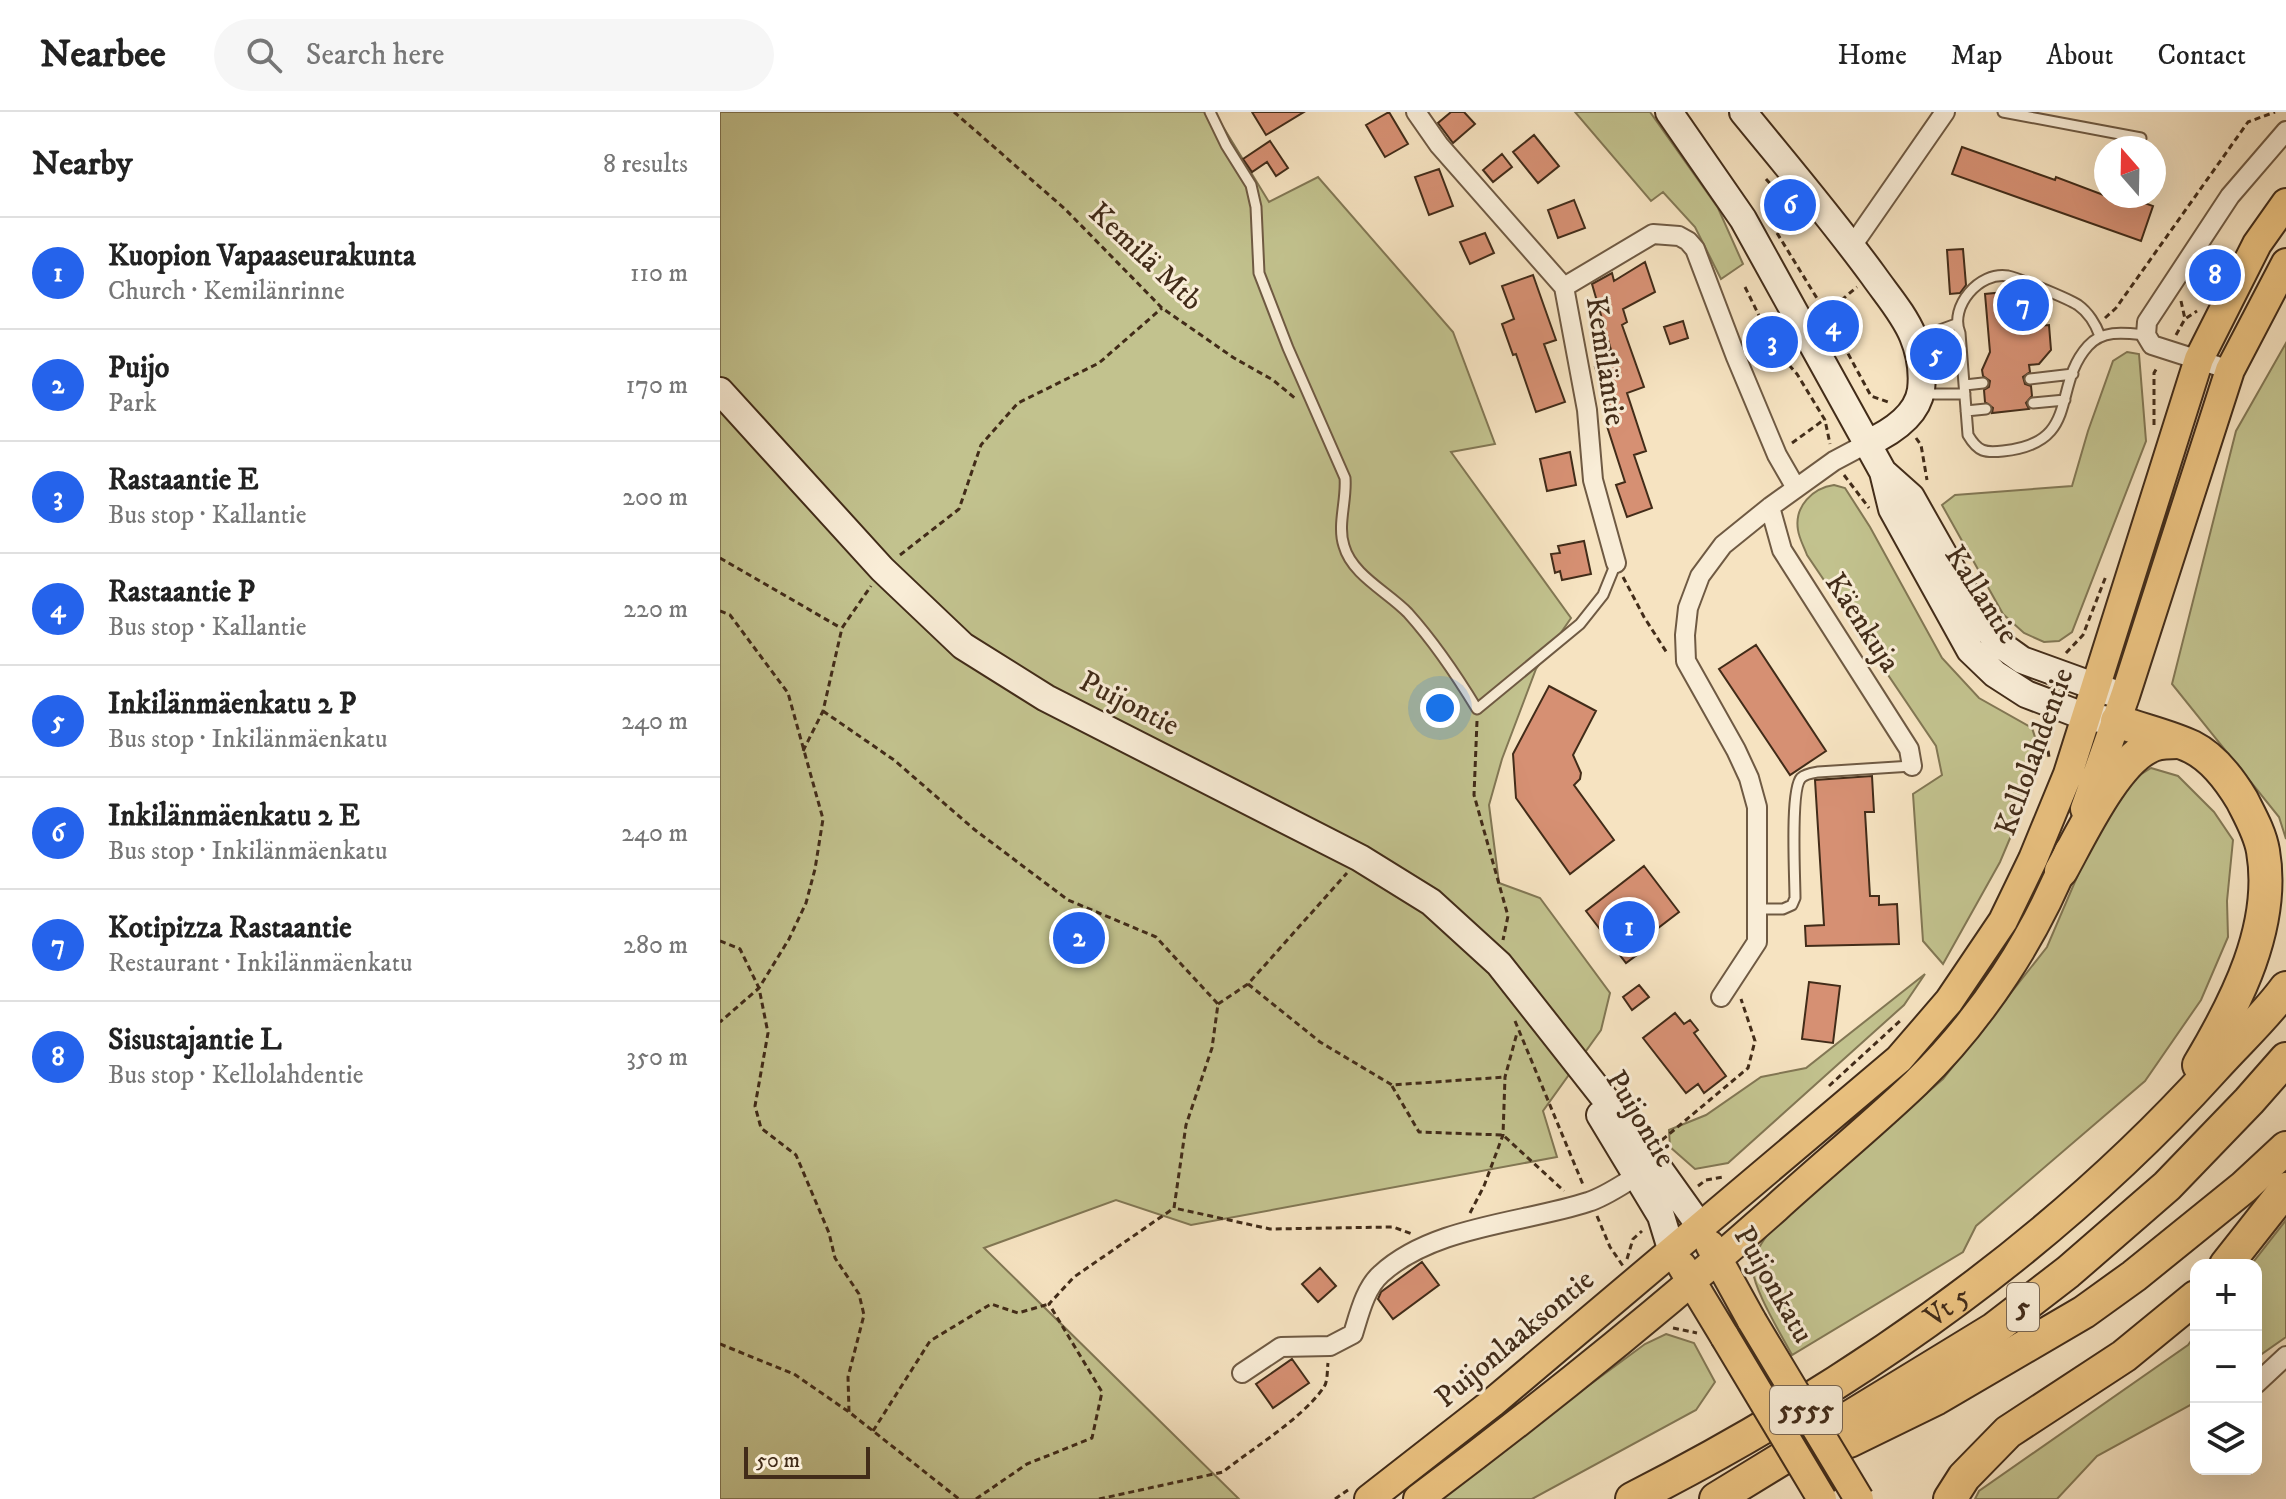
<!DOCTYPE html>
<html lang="en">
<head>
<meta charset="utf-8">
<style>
  :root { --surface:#fff; --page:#f6f6f6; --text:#222; --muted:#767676; --line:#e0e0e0; --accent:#2563eb }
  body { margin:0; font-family:"IM FELL DW Pica",serif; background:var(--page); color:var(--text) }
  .controls { position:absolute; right:24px; bottom:24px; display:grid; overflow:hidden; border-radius:16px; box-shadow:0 8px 32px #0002 }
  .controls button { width:72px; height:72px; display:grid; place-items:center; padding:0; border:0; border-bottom:2px solid var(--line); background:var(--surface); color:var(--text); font:40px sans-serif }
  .compass { position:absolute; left:1374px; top:24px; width:72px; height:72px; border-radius:50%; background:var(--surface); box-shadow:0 8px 32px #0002; rotate:340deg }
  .scale { position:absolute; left:24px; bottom:20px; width:126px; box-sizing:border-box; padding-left:8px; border:4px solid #422c19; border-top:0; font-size:22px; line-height:28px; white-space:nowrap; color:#422c19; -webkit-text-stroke:6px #f9edd7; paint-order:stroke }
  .you { position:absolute; left:720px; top:596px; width:28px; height:28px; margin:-20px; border:6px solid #fff; border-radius:50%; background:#1a73e8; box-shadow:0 0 0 12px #1a73e833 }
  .badge { display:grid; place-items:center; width:52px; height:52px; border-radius:50%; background:var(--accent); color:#fff; font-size:26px; font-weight:700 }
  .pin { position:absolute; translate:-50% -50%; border:4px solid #fff; box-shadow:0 2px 8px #0006 }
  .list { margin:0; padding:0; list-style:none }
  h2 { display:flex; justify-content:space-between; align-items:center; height:104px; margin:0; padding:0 32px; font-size:34px }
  h2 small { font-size:26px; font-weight:400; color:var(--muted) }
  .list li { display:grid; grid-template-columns:52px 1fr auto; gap:24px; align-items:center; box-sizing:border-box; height:112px; padding:0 32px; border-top:2px solid var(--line) }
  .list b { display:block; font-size:30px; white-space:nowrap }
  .list p { margin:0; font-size:26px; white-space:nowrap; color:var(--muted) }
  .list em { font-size:26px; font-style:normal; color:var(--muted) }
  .icon { flex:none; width:44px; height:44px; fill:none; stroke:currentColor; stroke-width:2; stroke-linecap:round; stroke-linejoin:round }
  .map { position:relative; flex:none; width:1566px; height:1387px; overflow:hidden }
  header { display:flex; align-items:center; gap:48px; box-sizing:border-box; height:112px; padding:0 40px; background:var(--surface); border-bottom:2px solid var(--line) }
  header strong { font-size:38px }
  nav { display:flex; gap:44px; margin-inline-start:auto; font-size:28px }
  .search { width:560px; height:72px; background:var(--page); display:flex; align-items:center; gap:20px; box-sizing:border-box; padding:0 28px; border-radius:44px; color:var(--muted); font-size:30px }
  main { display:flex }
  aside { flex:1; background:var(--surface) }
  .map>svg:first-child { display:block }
</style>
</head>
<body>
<header>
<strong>Nearbee</strong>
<div class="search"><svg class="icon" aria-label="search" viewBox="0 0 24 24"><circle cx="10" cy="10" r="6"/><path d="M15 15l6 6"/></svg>Search here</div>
<nav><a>Home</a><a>Map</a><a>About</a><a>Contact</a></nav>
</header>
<main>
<aside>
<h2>Nearby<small>8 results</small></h2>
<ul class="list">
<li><span class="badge">1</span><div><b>Kuopion Vapaaseurakunta</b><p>Church · Kemilänrinne</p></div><em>110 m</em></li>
<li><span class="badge">2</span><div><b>Puijo</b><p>Park</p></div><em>170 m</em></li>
<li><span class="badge">3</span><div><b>Rastaantie E</b><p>Bus stop · Kallantie</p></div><em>200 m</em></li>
<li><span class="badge">4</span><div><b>Rastaantie P</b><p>Bus stop · Kallantie</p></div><em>220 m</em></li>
<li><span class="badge">5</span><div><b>Inkilänmäenkatu 2 P</b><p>Bus stop · Inkilänmäenkatu</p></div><em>240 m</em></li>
<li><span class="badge">6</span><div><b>Inkilänmäenkatu 2 E</b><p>Bus stop · Inkilänmäenkatu</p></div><em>240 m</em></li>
<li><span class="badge">7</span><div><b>Kotipizza Rastaantie</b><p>Restaurant · Inkilänmäenkatu</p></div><em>280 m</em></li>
<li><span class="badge">8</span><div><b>Sisustajantie L</b><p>Bus stop · Kellolahdentie</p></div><em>350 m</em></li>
</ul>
</aside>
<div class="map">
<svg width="1566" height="1387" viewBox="0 0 1566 1387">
  <rect width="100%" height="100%" fill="#f6e3c1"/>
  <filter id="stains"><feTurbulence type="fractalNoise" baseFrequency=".0025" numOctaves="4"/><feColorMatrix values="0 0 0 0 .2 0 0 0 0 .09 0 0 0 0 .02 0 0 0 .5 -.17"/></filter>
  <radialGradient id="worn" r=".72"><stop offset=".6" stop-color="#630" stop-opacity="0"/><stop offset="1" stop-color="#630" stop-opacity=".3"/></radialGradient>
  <path fill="#c2c28e" stroke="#827754" stroke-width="2" d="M0,0H494L549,90L598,65L733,220L775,332L731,340L851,506L816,557L782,647L769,693L779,771L820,786L890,881L881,918L823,999L837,1045L471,1113L396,1088L264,1136L519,1387H0Z
    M855,0H930L998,96L1023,152L1001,167L975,115L943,80L931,89Z
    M1566,231V727L1559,705L1452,572L1516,319Z
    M1407,240L1419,242L1426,329L1352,520L1339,529L1324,530L1304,521L1283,502L1222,393L1235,383L1352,374L1368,319L1393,249Z
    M1114,373L1125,376L1150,415L1222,546L1259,586L1312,616L1319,637L1315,667L1280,750L1223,852L1203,829L1193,682L1222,663L1216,634L1087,443C1084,435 1079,426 1078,418C1074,394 1093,376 1114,373Z
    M1431,656L1458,664L1494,700L1513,728L1507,789L1508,825L1481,888L1425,969L1256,1114L1243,1140L1072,1243C1062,1224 1028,1169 1033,1151C1037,1134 1049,1121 1059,1108L1223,967L1327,835L1381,709L1407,671Z
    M1205,862L1184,893L1008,1051L975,1057L950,1035L949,1018L986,1003L1041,965L1086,956Z
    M1566,1108V1225L1536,1246V1153H1531Z
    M946,1222L974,1231L995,1270L976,1298L812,1387H715L925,1232Z
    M1476,1222V1290L1377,1344L1337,1387H1255L1259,1379L1468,1233Z"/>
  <path fill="#d69073" stroke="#422c19" stroke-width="2" d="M532,0H584L546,23Z
    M669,0L688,32L665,45L646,13Z
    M731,0H744L755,12L733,31L718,11Z
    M814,23L839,54L818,71L793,40Z
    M550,29L568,56L556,64L547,50L532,60L523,47Z
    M1242,35L1335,68L1336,65L1386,84H1405L1433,94L1421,129L1232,62Z
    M782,42L792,55L773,70L763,58Z
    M719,57L733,94L709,103L695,65Z
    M854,88L865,116L838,126L828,98Z
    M765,121L774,141L750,152L740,130Z
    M1243,137L1246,173L1240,181L1230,182L1227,138Z
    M925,150L935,180L903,197L907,210L902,213L924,275L907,281L926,339L914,343L932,396L907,405L896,373L905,370L886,311L894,308L875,255L882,253L878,243L891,238L872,172L892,161L894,169Z
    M813,163L836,228L824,232L845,290L816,300L796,242L793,243L782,212L794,207L782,174Z
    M1306,178L1315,182L1318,214L1329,213L1331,238L1319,252L1309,253L1310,260L1303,265L1305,272L1311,274L1312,284L1306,291L1309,297L1272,301L1273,296L1265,290L1264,278L1269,275L1270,269L1263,264L1262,258L1270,240L1265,182Z
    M963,209L968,226L950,232L944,215Z
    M850,340L856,373L827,379L820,347Z
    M864,429L871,462L842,468L840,459L835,461L831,442L840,441L838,434Z
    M1036,533L1106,639L1070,663L999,557Z
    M829,574L876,599L853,643L861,661L860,667L854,673L894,728L850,762L796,686L793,642Z
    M1152,664L1154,700H1145L1150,784H1159V793L1177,792L1179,832L1086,834L1085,814L1104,813L1095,668Z
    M924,754L959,800L920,830L925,837L906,851L866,799Z
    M1089,870L1120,874L1113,931L1082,927Z
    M919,873L929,885L912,898L903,885Z
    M955,901L964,912L970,908L978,918L974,921L1006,964L984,981L978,972L966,981L923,926Z
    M702,1150L719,1173L673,1207L658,1187L661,1180Z
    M600,1156L616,1174L598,1190L582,1172Z
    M572,1247L589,1271L553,1296L536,1272Z"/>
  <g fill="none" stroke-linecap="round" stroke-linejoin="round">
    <g stroke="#6f5a43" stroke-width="13">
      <path id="lane" d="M490,0L506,33L531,73L536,95L539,161L568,236L625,366C627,388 617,413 624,434C632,463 668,480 688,501C714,530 737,564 757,597L860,512L883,483L896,451
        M1283,0L1421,26
        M1380,224C1376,213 1368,200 1358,193C1349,187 1298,166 1288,164C1259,159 1229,195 1240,221L1248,323C1258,340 1265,341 1283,339C1362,331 1331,275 1368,234C1383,217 1406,221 1426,223
        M1198,226L1236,212
        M1310,267L1353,262
        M1245,273L1263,271
        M1204,282H1245
        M1313,291L1345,288
        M1246,299L1266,297
        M1037,797H1063L1072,793L1075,786C1075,765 1070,678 1081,666C1085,662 1092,661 1098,660L1192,654"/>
    </g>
    <g stroke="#6f5a43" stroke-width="22">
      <path id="street" d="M696,0L719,33L844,175
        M1132,134L1225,0
        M1510,258L1432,233L1426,223L1427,210L1510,84L1566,19
        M1050,395L1062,438L1189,637L1192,654
        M896,451L873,368L867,298L844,175L933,122L959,124L968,129L975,137L1016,245L1057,343L1076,376
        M1001,885L1037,830V695L1029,666L1016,638L966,549L965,523L968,496L980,464L1003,433L1050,395L1114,349L1146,332
        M522,1261L561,1235L610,1234L633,1222C639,1203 645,1176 661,1162C713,1114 804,1111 868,1090C888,1084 908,1068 927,1058
        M1536,1272L1566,1244"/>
    </g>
    <g stroke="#422c19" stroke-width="30">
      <path id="secondary" d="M949,0L1023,107L1163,360L1172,397L1250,538L1275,562L1306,582L1366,605L1397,609
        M1023,0C1067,54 1112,107 1153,163C1167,183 1184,202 1193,224C1200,241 1203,261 1201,278C1197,305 1168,322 1146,332
        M0,279L162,457L243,534L326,586L640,746L711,790L779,852L927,1040L982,1117
        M1163,360L1191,385L1264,514L1281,533L1302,548L1396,582
        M880,1003L941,1104L952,1140"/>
    </g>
    <g stroke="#422c19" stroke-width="32">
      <path id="primary" d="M1365,697L1405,584L1510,258L1566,151
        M990,1133L1032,1209
        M962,1154L1005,1225
        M649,1387L772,1291L1179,947L1229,889L1283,809L1313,747L1348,662L1479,247L1537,132L1566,91
        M698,1387C821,1295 941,1198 1056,1096C1102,1054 1151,1014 1196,971C1262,907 1316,824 1349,739"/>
    </g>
    <g stroke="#422c19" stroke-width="36">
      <g id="highway">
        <path d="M1397,609C1421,618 1449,624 1472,635C1494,646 1510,668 1522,688C1530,704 1540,721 1543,739C1556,814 1516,891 1479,953"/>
        <path d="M1341,759C1360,725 1396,647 1433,633C1441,630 1449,630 1458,630"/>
        <path d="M1506,1153L1566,1077"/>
        <path d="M1129,1329L1217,1286L1364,1200L1414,1164L1524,1075L1566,1036"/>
        <path id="s1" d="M912,1387C1128,1277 1330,1137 1493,957C1517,930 1545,905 1566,876"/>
        <path d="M996,1387L1274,1217L1348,1160L1447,1074L1529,989L1566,947"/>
        <path d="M1230,1387L1244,1365L1288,1320L1404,1244L1476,1185"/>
      </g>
    </g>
    <path stroke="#422c19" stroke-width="3" stroke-dasharray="6 4" stroke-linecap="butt" d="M234,0L345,97L442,196L514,246L553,268L576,287
      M1046,67L1070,94
      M1057,121L1106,201L1151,284L1171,291
      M1025,175L1056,238L1077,262L1105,308L1110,332
      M1461,189L1465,207
      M1106,201L1137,175
      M1385,206L1396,196L1528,10L1555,0
      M1456,223L1465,207L1477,199
      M1434,313V261L1438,254
      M1196,326L1201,333L1207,368
      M1072,331L1105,307
      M1124,363L1149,396
      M180,443L239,397L261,333L298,291L379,251L442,196
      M0,446L121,516
      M903,465L924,505L947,541
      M0,499L10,503L68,581L103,707L95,757L86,791L69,827L39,876L0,910
      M1346,541L1363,523L1386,464
      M103,599L174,648L255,718L348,788L436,825L498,892L492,936L466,1013L454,1096L550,1117L673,1115L692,1122
      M757,609L754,683L788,804L783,828
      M1318,611L1326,625L1329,645
      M83,639L103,599L122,516L151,474
      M0,829L20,837L39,876L48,921L35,994L41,1016L76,1043L109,1121L115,1146L139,1182L144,1203L128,1265L129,1300
      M528,872L600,930L672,973L785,965
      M498,892L528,872L627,761
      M795,909L864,1075
      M672,974L699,1020L783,1023L844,1079
      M1109,974L1180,909
      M942,1028L1028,956L1035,929L1021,887
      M978,1074L986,1068L1003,1065
      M750,1101L764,1074L783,1023L785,965L797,921
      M877,1104L890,1135L903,1154
      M907,1147L913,1127L922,1119
      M953,1216L977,1221
      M0,1232L74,1262L129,1300L239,1387
      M153,1319L210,1229L271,1192L298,1201L329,1192
      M256,1387L307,1352L372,1326L382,1280L329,1192L354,1165L454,1096
      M379,1387L503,1360C534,1335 582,1307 604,1275C608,1269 607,1258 608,1251
      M615,1387L628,1378"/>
    <use href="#lane" stroke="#f9edd7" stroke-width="9"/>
    <use href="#street" stroke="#f9edd7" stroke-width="18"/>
    <use href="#secondary" stroke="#f9edd7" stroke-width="26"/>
    <use href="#primary" stroke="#ebc280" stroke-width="28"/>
    <use href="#highway" stroke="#ebc280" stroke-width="32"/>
    <g stroke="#422c19" stroke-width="32" stroke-linecap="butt">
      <path id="primary-bridge" d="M1032,1209L1139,1387
        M1005,1225L1102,1387"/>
    </g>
    <use href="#primary-bridge" stroke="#ebc280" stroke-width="28"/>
  </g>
  <g text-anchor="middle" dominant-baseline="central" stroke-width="6" stroke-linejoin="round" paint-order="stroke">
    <g fill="#f9edd7" stroke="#796652" stroke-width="2">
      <rect x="1287" y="1171" width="32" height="48" rx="6"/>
      <rect x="1050" y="1274" width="72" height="48" rx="6"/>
    </g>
    <g font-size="28" font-weight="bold" fill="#422c19">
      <text x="1303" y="1195">5</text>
      <text x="1086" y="1298">5555</text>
    </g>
    <g font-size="30" fill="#422c19" stroke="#f9edd7">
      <text transform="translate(425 145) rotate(43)">Kemilä Mtb</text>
      <text transform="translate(885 249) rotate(81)">Kemiläntie</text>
      <text transform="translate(1261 483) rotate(57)">Kallantie</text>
      <text transform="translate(1142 511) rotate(57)">Käenkuja</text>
      <text transform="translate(409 592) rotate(27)">Puijontie</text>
      <text transform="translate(1315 640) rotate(-70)">Kellolahdentie</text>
      <text transform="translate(920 1007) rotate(59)">Puijontie</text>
      <text transform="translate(1053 1173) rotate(60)">Puijonkatu</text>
      <text stroke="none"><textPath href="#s1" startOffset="370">Vt 5</textPath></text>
      <text transform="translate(795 1227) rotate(-40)">Puijonlaaksontie</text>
    </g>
  </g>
  <rect width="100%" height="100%" filter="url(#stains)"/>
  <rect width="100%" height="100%" fill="url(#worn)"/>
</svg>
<div class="controls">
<button>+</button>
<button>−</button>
<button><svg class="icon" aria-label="layers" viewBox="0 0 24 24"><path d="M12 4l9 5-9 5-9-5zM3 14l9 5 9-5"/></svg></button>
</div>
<svg class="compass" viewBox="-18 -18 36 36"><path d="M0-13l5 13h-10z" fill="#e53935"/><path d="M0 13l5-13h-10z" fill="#767676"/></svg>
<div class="scale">50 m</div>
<div class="you"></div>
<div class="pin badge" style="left:909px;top:815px">1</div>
<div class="pin badge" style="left:359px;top:826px">2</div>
<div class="pin badge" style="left:1052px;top:230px">3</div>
<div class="pin badge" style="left:1113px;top:214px">4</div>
<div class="pin badge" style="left:1216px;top:242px">5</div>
<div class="pin badge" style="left:1070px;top:93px">6</div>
<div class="pin badge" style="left:1303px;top:193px">7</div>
<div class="pin badge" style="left:1495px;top:163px">8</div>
</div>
</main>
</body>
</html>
